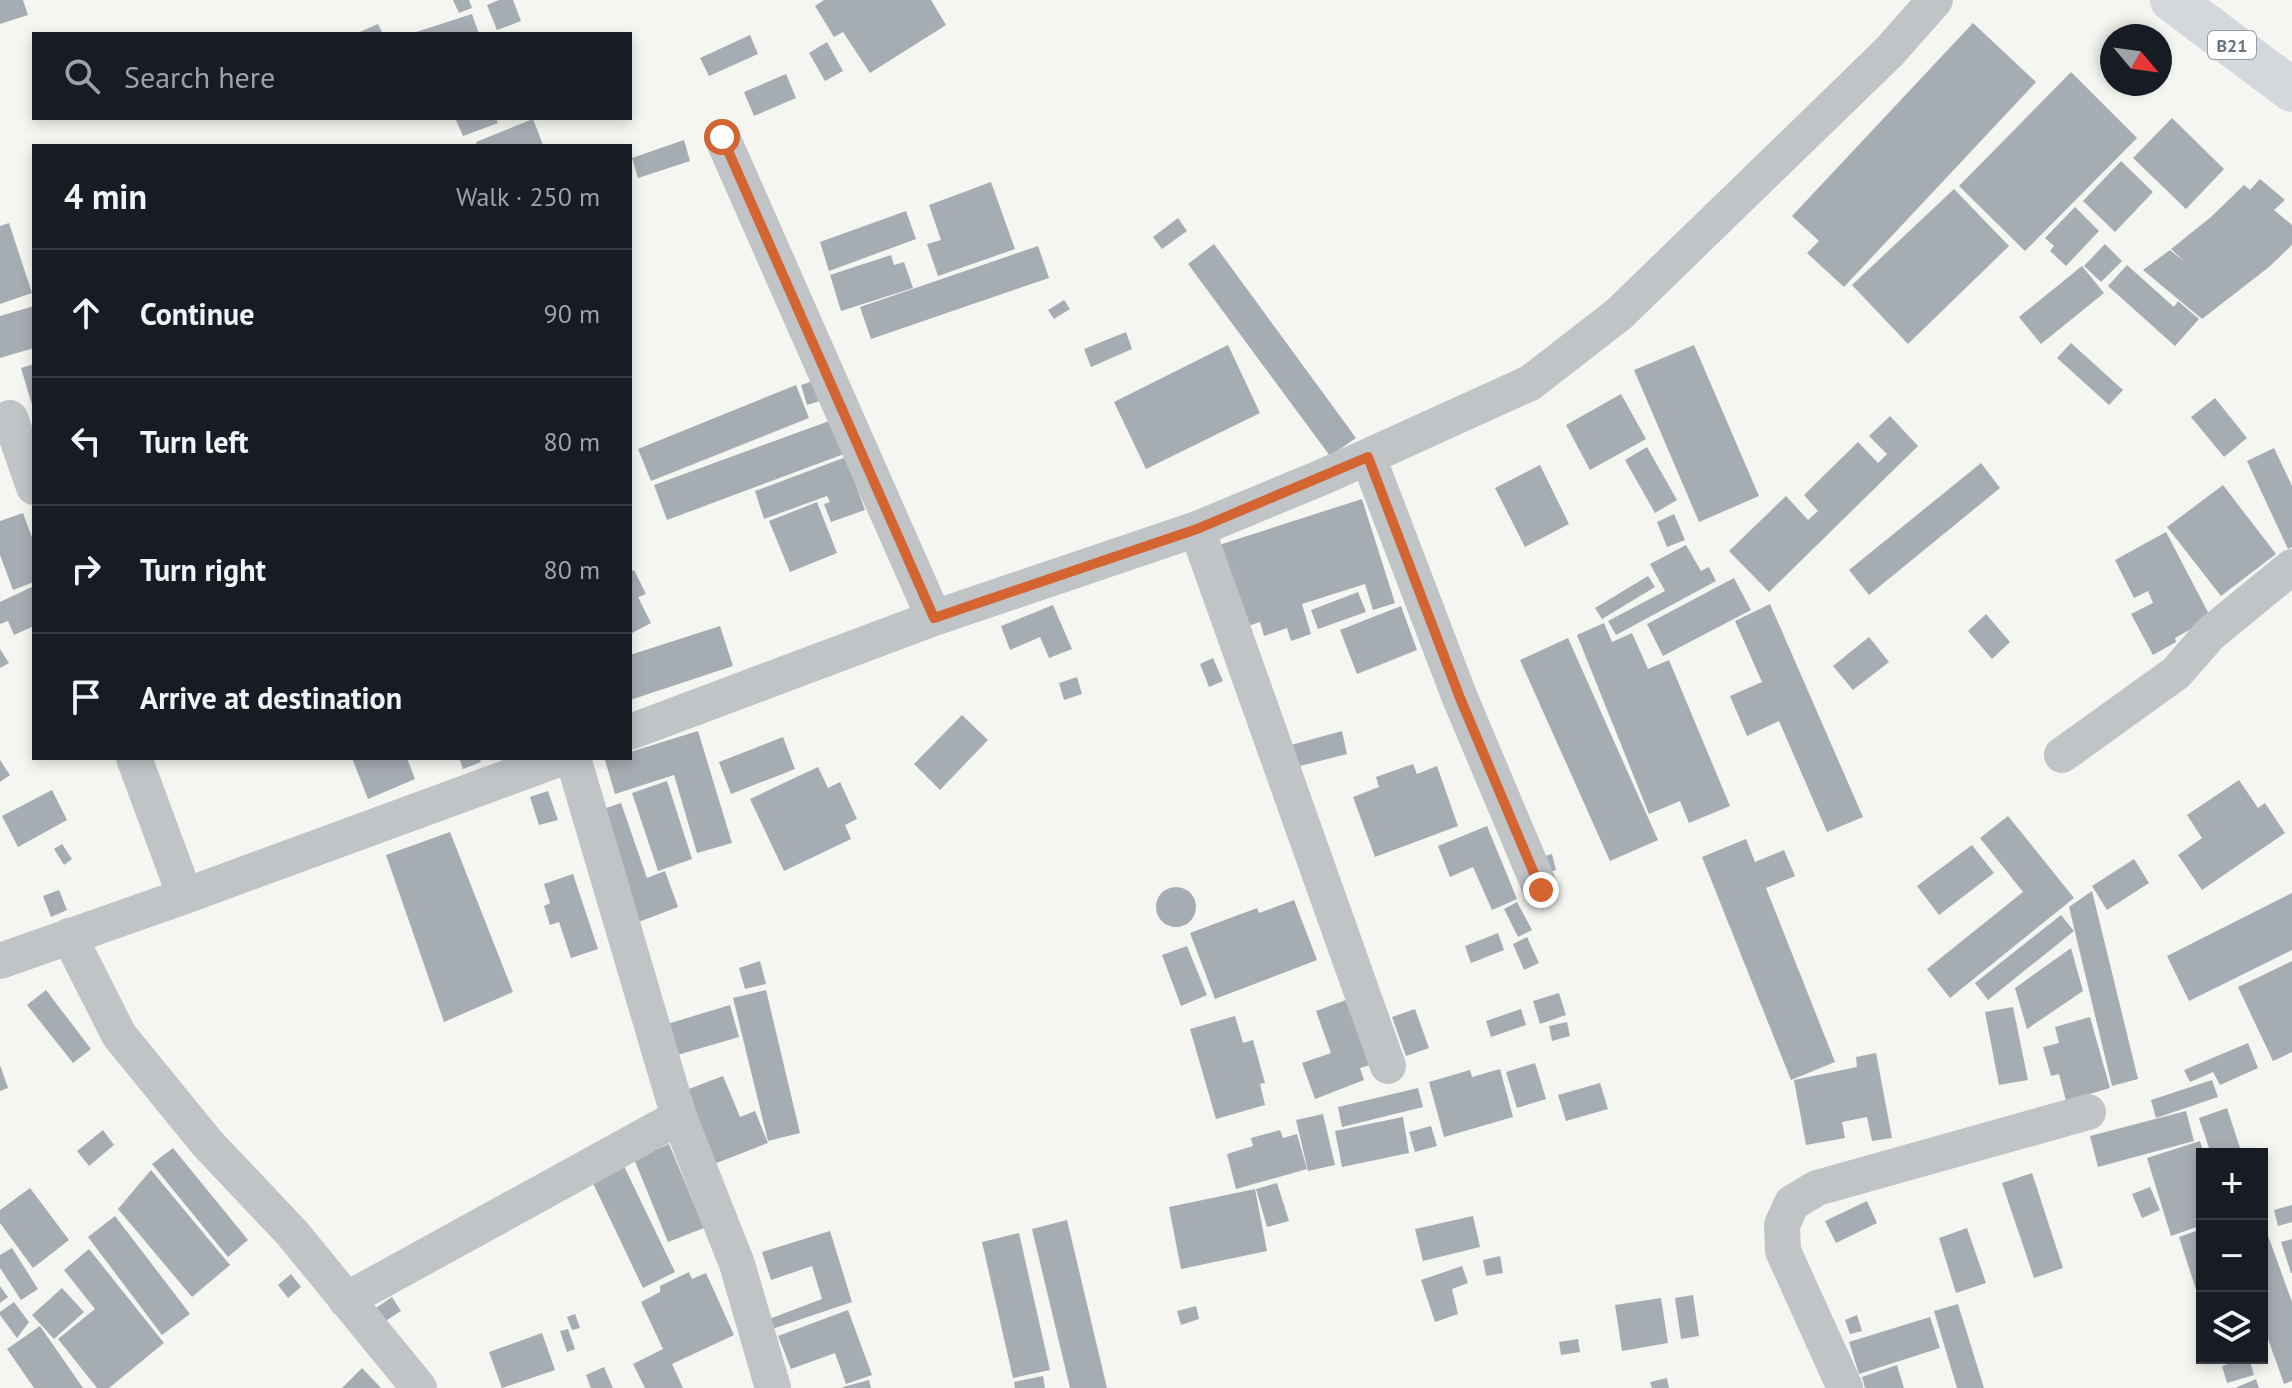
<!DOCTYPE html>
<html lang="en">
<head>
<meta charset="utf-8">
<style>
  :root { --surface:#171b24; --page:#20242c; --text:#f1f3f6; --muted:#9ea1a6; --line:#363941 }
  body { margin:0; font-family:"PT Sans",sans-serif; background:var(--page); color:var(--text) }
  .controls { position:absolute; right:24px; bottom:24px; display:grid; overflow:hidden; border-radius:0px; box-shadow:0 4px 12px #0003 }
  .controls button { width:72px; height:72px; display:grid; place-items:center; padding:0; border:0; border-bottom:2px solid var(--line); background:var(--surface); color:var(--text); font:40px sans-serif }
  .compass { position:absolute; left:2100px; top:24px; width:72px; height:72px; border-radius:50%; background:var(--surface); box-shadow:0 4px 12px #0003; rotate:119deg }
  .stop { position:absolute; width:24px; height:24px; margin:-18px; border:6px solid #d46533; border-radius:50%; background:#fff }
  .stop.end { background:#d46533; border-color:#fff; box-shadow:0 2px 8px #0008 }
  .list { margin:0; padding:0; list-style:none }
  h2 { display:flex; justify-content:space-between; align-items:center; height:104px; margin:0; padding:0 32px; font-size:34px }
  h2 small { font-size:26px; font-weight:400; color:var(--muted) }
  .list li { display:grid; grid-template-columns:52px 1fr auto; gap:24px; align-items:center; box-sizing:border-box; height:128px; padding:0 32px; border-top:2px solid var(--line) }
  .list b { display:block; font-size:30px; white-space:nowrap }
  .list em { font-size:26px; font-style:normal; color:var(--muted) }
  .icon { flex:none; width:44px; height:44px; fill:none; stroke:currentColor; stroke-width:2; stroke-linecap:round; stroke-linejoin:round }
  .map { position:relative; flex:none; width:2292px; height:1388px; overflow:hidden }
  .search { position:absolute; background:var(--surface); box-shadow:0 4px 12px #0003; left:32px; top:32px; width:600px; height:88px; display:flex; align-items:center; gap:20px; box-sizing:border-box; padding:0 28px; border-radius:0px; color:var(--muted); font-size:30px }
  .panel { position:absolute; background:var(--surface); box-shadow:0 4px 12px #0003; left:32px; top:144px; width:600px; height:616px; border-radius:0px }
  .map>svg:first-child { display:block }
</style>
</head>
<body>
<div class="map">
<svg width="2292" height="1388" viewBox="0 0 2292 1388">
  <rect width="100%" height="100%" fill="#f5f5f2"/>
  <path fill="#a6adb2" d="M0,0H23L28,15L0,24Z
    M453,0H469L472,8L459,13Z
    M499,0H513L521,21L497,30L487,5Z
    M824,0H931L946,25L870,73L843,32L834,37L815,6Z
    M472,14L479,34H413V33Z
    M1973,23L2036,82L1844,287L1807,253L1819,241L1792,216Z
    M378,24L383,34H355Z
    M750,35L758,54L709,76L700,58Z
    M827,42L843,71L825,81L809,53Z
    M2071,72L2137,138L2025,251L1959,186Z
    M786,74L796,98L754,116L744,92Z
    M455,118H496L498,123L463,136Z
    M2172,118L2224,169L2186,209L2133,158Z
    M533,119L543,145L477,146L476,142Z
    M684,140L690,161L638,178L632,158Z
    M2121,161L2153,192L2115,232L2083,201Z
    M2260,179L2285,200L2274,210L2292,225V245L2269,267L2202,319L2143,270L2170,250L2186,263L2171,249L2211,217L2244,185L2250,190Z
    M991,182L1015,249L938,276L927,244L941,240L929,205Z
    M1954,189L2009,246L1908,344L1852,285Z
    M2075,207L2099,231L2066,266L2050,251L2054,246L2045,238Z
    M906,211L916,239L829,271L820,242Z
    M1178,218L1187,231L1162,249L1153,237Z
    M9,223L32,293L0,304V226Z
    M1214,244L1356,438L1330,456L1188,264Z
    M2105,244L2122,261L2101,282L2084,266Z
    M1038,246L1049,278L871,339L860,307Z
    M891,255L894,265L904,262L913,288L841,311L830,275Z
    M2127,265L2174,307L2178,301L2199,319L2175,346L2108,286Z
    M2082,266L2104,293L2041,344L2019,317Z
    M1064,300L1070,309L1054,319L1048,310Z
    M34,306V348L0,358V316Z
    M1126,332L1132,349L1091,367L1084,349Z
    M2071,343L2123,390L2109,405L2057,358Z
    M1228,345L1260,413L1146,469L1114,402Z
    M1694,345L1759,496L1699,522L1634,370Z
    M34,364V408H33L21,368Z
    M813,381L820,401L807,405L801,385Z
    M796,385L809,418L651,481L638,449Z
    M1621,394L1646,439L1590,470L1566,425Z
    M2215,398L2247,438L2224,457L2191,417Z
    M1890,416L1918,446L1769,592L1729,551L1786,496L1808,520L1818,511L1804,495L1858,442L1878,463L1887,454L1869,436Z
    M832,420L844,454L667,520L654,485Z
    M1647,447L1677,500L1655,513L1625,460Z
    M2274,448L2292,486V547L2288,549L2247,461Z
    M846,457L865,510L831,522L824,504L830,502L827,496L764,519L755,491Z
    M1981,463L2000,488L1869,595L1849,570Z
    M1540,465L1569,524L1525,547L1495,488Z
    M2223,485L2276,554L2221,596L2167,527Z
    M1362,499L1395,603L1373,610L1365,584L1302,604L1311,634L1291,641L1287,628L1264,636L1260,622L1245,627L1219,545Z
    M817,502L837,553L790,572L769,521Z
    M23,513L34,543V582L13,590L0,555V521Z
    M1674,514L1685,540L1667,547L1657,522Z
    M2166,532L2211,618L2175,638L2176,642L2153,655L2131,614L2153,603L2148,591L2134,598L2115,560Z
    M1686,545L1701,571L1709,567L1716,581L1616,635L1608,621L1665,591L1650,564Z
    M634,570L646,594L638,597L651,623L630,634V572Z
    M1648,576L1655,587L1602,619L1595,608Z
    M1734,578L1751,610L1663,656L1647,624Z
    M34,586V626L14,635L8,621L0,624V602Z
    M1358,592L1366,612L1318,629L1311,610Z
    M1770,604L1863,817L1827,832L1779,721L1747,736L1730,696L1762,682L1735,621Z
    M1053,605L1072,649L1049,658L1040,637L1010,650L1001,626Z
    M1401,606L1417,650L1357,674L1340,630Z
    M1986,614L2010,642L1992,659L1968,631Z
    M1604,623L1612,642L1632,633L1648,669L1669,660L1730,806L1689,823L1680,801L1649,814L1577,635Z
    M720,626L733,666L630,700V655Z
    M1869,637L1889,662L1853,690L1833,666Z
    M1568,638L1658,840L1610,861L1520,660Z
    M0,649L9,663L0,668Z
    M1213,658L1223,681L1209,687L1200,664Z
    M1077,677L1082,694L1064,700L1059,683Z
    M962,715L988,740L940,790L914,764Z
    M698,731L732,843L697,853L674,775L615,794L605,760L630,758V752Z
    M1342,731L1347,754L1296,767L1291,745Z
    M783,737L795,769L731,794L719,762Z
    M352,758H407L415,779L368,799Z
    M459,758H479L481,762L463,769Z
    M0,760L10,775L0,782Z
    M1413,764L1417,774L1437,766L1458,826L1375,857L1353,797L1379,787L1376,777Z
    M818,767L828,788L840,782L857,819L845,825L851,839L784,871L750,799Z
    M2239,780L2258,808L2265,803L2285,833L2202,890L2178,855L2202,838L2187,815Z
    M667,781L692,859L658,871L632,793Z
    M52,790L67,820L18,847L2,816Z
    M548,791L558,820L539,825L530,797Z
    M621,803L647,878L665,871L678,907L636,923L597,811Z
    M2008,816L2074,898L1950,998L1927,969L2023,892L1980,838Z
    M1487,826L1517,899L1492,910L1473,867L1450,877L1438,846Z
    M450,832L513,992L444,1022L386,855Z
    M1746,839L1755,862L1784,850L1795,876L1766,888L1835,1062L1791,1080L1702,857Z
    M62,844L72,859L64,865L54,849Z
    M1972,845L1994,873L1939,915L1917,886Z
    M1552,854L1556,870L1540,875L1535,859Z
    M2134,859L2149,883L2107,910L2092,886Z
    M573,874L598,949L571,958L559,922L550,925L544,906L550,903L544,884Z
    M1156 907a20 20 0 1 1 40 0a20 20 0 1 1-40 0Z
    M59,890L67,910L51,917L43,896Z
    M2092,891L2138,1079L2112,1086L2069,907Z
    M2292,893V950L2189,1001L2167,956Z
    M1294,900L1317,960L1215,999L1190,933L1257,908L1259,913Z
    M1517,902L1532,930L1518,937L1504,909Z
    M2061,915L2074,931L1988,1000L1975,983Z
    M1498,933L1504,950L1471,963L1465,946Z
    M1527,937L1539,963L1524,970L1513,944Z
    M1187,946L1207,995L1181,1006L1162,955Z
    M2071,948L2083,991L2027,1029L2015,988Z
    M760,961L766,984L745,989L739,968Z
    M2292,961V1052L2273,1061L2238,987Z
    M46,990L91,1049L73,1063L27,1005Z
    M766,990L800,1133L768,1141L733,998Z
    M1559,993L1566,1015L1540,1024L1533,1001Z
    M1346,1000L1370,1065L1360,1068L1364,1080L1315,1099L1302,1063L1331,1053L1316,1011Z
    M730,1005L739,1037L674,1056L664,1025Z
    M2013,1007L2028,1080L1999,1085L1985,1012Z
    M1415,1009L1429,1048L1406,1056L1392,1017Z
    M1521,1009L1526,1025L1491,1037L1486,1021Z
    M1235,1016L1243,1043L1253,1040L1265,1083L1260,1084L1265,1105L1216,1119L1190,1029Z
    M2090,1017L2110,1088L2066,1101L2059,1074L2051,1076L2043,1047L2059,1043L2055,1027Z
    M1567,1022L1570,1036L1552,1041L1549,1026Z
    M2248,1043L2258,1068L2220,1085L2213,1072L2190,1082L2184,1070Z
    M1876,1053L1892,1138L1872,1141L1867,1117L1842,1122L1845,1138L1806,1145L1794,1080L1857,1067L1856,1057Z
    M1535,1063L1546,1099L1517,1108L1506,1072Z
    M0,1065L8,1088L0,1091Z
    M1500,1069L1513,1117L1444,1137L1429,1082L1470,1070L1472,1077Z
    M723,1076L740,1117L755,1111L768,1143L709,1166L681,1092Z
    M2212,1080L2218,1097L2156,1118L2151,1100Z
    M1600,1083L1608,1109L1566,1121L1558,1095Z
    M1418,1088L1423,1107L1342,1127L1338,1107Z
    M2227,1108L2242,1154H2211L2199,1118Z
    M2186,1111L2194,1141L2098,1167L2090,1136Z
    M1323,1114L1335,1165L1308,1171L1296,1120Z
    M1403,1117L1409,1153L1342,1167L1335,1131Z
    M1431,1126L1437,1146L1415,1152L1409,1132Z
    M103,1130L114,1145L89,1166L77,1151Z
    M1280,1130L1283,1138L1297,1134L1307,1169L1236,1189L1227,1154L1253,1146L1251,1138Z
    M2200,1141L2204,1154H2202V1225L2171,1236L2147,1158Z
    M669,1144L704,1228L668,1242L634,1159Z
    M173,1148L248,1240L228,1257L152,1164Z
    M622,1162L675,1272L643,1288L590,1177Z
    M151,1170L230,1265L192,1297L118,1209Z
    M2032,1173L2063,1268L2034,1278L2002,1183Z
    M1277,1183L1289,1221L1267,1227L1256,1189Z
    M2150,1187L2160,1210L2142,1218L2132,1194Z
    M30,1188L69,1240L33,1268L0,1223V1210Z
    M1255,1189L1267,1251L1181,1269L1169,1207Z
    M1867,1201L1877,1223L1836,1243L1825,1221Z
    M2292,1205V1222L2278,1226L2274,1210Z
    M115,1216L190,1314L162,1335L88,1237Z
    M1473,1216L1480,1247L1423,1261L1415,1229Z
    M2262,1219L2292,1302V1381L2284,1384L2262,1322Z
    M1067,1220L1107,1388H1070L1032,1229Z
    M1967,1228L1986,1283L1956,1293L1939,1238Z
    M2202,1229V1305H2201L2179,1237Z
    M830,1231L852,1302L772,1329L769,1319L822,1299L812,1266L771,1280L762,1252Z
    M1019,1233L1050,1370L1013,1378L982,1242Z
    M2292,1239V1273H2291L2281,1242Z
    M12,1248L38,1289L21,1300L0,1268V1255Z
    M89,1249L164,1343L109,1388H97L58,1339L95,1309L64,1270Z
    M1500,1256L1503,1273L1486,1276L1483,1260Z
    M1462,1266L1468,1283L1452,1289L1458,1314L1435,1322L1421,1280Z
    M689,1272L692,1279L706,1273L734,1335L672,1364L683,1388H645L633,1364L663,1349L641,1302L660,1292V1286Z
    M291,1274L301,1287L288,1298L278,1285Z
    M0,1286L8,1297L0,1303Z
    M62,1288L84,1312L54,1339L32,1315Z
    M1693,1295L1699,1336L1681,1339L1675,1298Z
    M392,1297L401,1311L384,1322L376,1308Z
    M1661,1298L1668,1343L1622,1351L1615,1305Z
    M14,1302L29,1322L17,1338L0,1315V1312Z
    M1958,1304L1984,1388H1957L1934,1311Z
    M1196,1306L1199,1319L1181,1325L1177,1311Z
    M848,1310L872,1375L846,1384L835,1353L791,1369L778,1336Z
    M575,1314L580,1328L572,1330L567,1317Z
    M1857,1315L1862,1331L1850,1334L1845,1320Z
    M1930,1317L1940,1348L1859,1374L1849,1342Z
    M40,1326L83,1388H34L7,1349Z
    M568,1329L575,1349L567,1352L560,1331Z
    M542,1333L555,1370L502,1388L489,1352Z
    M1578,1339L1580,1352L1561,1355L1559,1342Z
    M2246,1358H2249L2254,1375L2227,1383L2222,1366Z
    M1897,1365L1904,1388H1865L1862,1377Z
    M604,1367L613,1388H591L586,1375Z
    M362,1368L381,1388H342Z
    M1043,1376L1045,1388H1015L1014,1382Z
    M1667,1378L1669,1388H1652L1650,1382Z
    M2256,1379L2259,1388H2235Z
    M869,1380L871,1388H843V1387Z"/>
  <g fill="none" stroke-linecap="round" stroke-linejoin="round">
    <path stroke="#c0c4c7" stroke-width="36" d="M722,137L934,618
      M10,418L34,487
      M1368,457L1460,698L1541,890
      M1197,529L1388,1066
      M630,732L934,618L1197,529L1325,476L1530,383L1619,314L1889,52L1935,0
      M2062,755L2176,673L2210,634L2292,567
      M134,758L185,896
      M573,758L679,1117L737,1264L773,1388
      M69,936L119,1035L207,1143L293,1234L419,1388
      M0,961L185,896L561,758
      M346,1300L679,1117
      M1845,1388L1783,1251L1782,1225L1792,1203L1817,1188L2088,1112"/>
    <path stroke="#d4d8dc" stroke-width="44" d="M2172,0L2292,90"/>
  </g>
  <g fill="none" stroke-linecap="round" stroke-linejoin="round">
    <path stroke="#d46533" stroke-width="10" d="M722,137L934,618L1197,529L1368,457L1460,698L1541,890"/>
  </g>
  <g text-anchor="middle" dominant-baseline="central" stroke-width="8" stroke-linejoin="round" paint-order="stroke">
    <rect fill="#fff" stroke="#949da6" stroke-width="2" x="2208" y="31" width="48" height="28" rx="6"/>
    <g font-size="18" font-weight="bold" fill="#667380">
      <text x="2232" y="45">B21</text>
    </g>
  </g>
</svg>
<div class="controls">
<button>+</button>
<button>−</button>
<button><svg class="icon" aria-label="layers" viewBox="0 0 24 24"><path d="M12 4l9 5-9 5-9-5zM3 14l9 5 9-5"/></svg></button>
</div>
<svg class="compass" viewBox="-18 -18 36 36"><path d="M0-13l5 13h-10z" fill="#e53935"/><path d="M0 13l5-13h-10z" fill="#9ea1a6"/></svg>
<div class="stop" style="left:722px;top:137px"></div>
<div class="stop end" style="left:1541px;top:890px"></div>
<div class="search"><svg class="icon" aria-label="search" viewBox="0 0 24 24"><circle cx="10" cy="10" r="6"/><path d="M15 15l6 6"/></svg>Search here</div>
<section class="panel">
<h2>4 min<small>Walk · 250 m</small></h2>
<ul class="list">
<li><svg class="icon" aria-label="ahead" viewBox="0 0 24 24"><path d="M12 20V5M6 11l6-6 6 6"/></svg><div><b>Continue</b></div><em>90 m</em></li>
<li><svg class="icon" aria-label="left" viewBox="0 0 24 24"><path d="M17 20v-9H6M10 6l-5 5 5 5"/></svg><div><b>Turn left</b></div><em>80 m</em></li>
<li><svg class="icon" aria-label="right" viewBox="0 0 24 24"><path d="M7 20v-9h11M14 6l5 5-5 5"/></svg><div><b>Turn right</b></div><em>80 m</em></li>
<li><svg class="icon" aria-label="arrive" viewBox="0 0 24 24"><path d="M6 21V4h12l-3 4 3 4H6"/></svg><div><b>Arrive at destination</b></div></li>
</ul>
</section>
</div>
</body>
</html>
